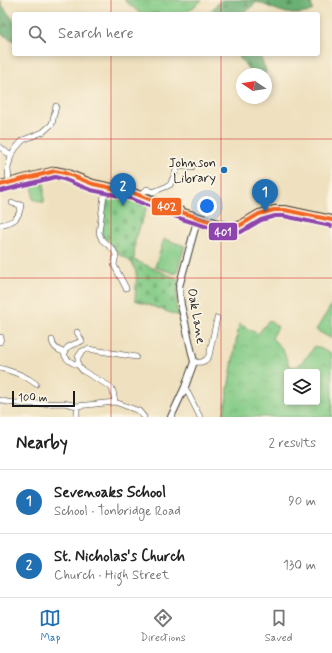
<!DOCTYPE html>
<html lang="en">
<head>
<meta charset="utf-8">
<style>
  :root { --surface:#fff; --page:#f6f6f6; --text:#222; --muted:#767676; --line:#e0e0e0; --accent:#1f6fb2 }
  body { margin:0; font-family:Mynerve,sans-serif; background:var(--page); color:var(--text) }
  .controls { position:absolute; right:12px; bottom:12px; display:grid; overflow:hidden; border-radius:4px; box-shadow:0 2px 6px #0003 }
  .controls button { width:36px; height:36px; display:grid; place-items:center; padding:0; border:0; border-bottom:1px solid var(--line); background:var(--surface); color:var(--text); font:20px sans-serif }
  .compass { position:absolute; left:236px; top:68px; width:36px; height:36px; border-radius:50%; background:var(--surface); box-shadow:0 2px 6px #0003; rotate:282deg }
  .scale { position:absolute; left:12px; bottom:10px; width:63px; box-sizing:border-box; padding-left:4px; border:2px solid #1c1c1c; border-top:0; font-size:11px; line-height:14px; white-space:nowrap; color:#1c1c1c; -webkit-text-stroke:3px #fcf5e5; paint-order:stroke }
  .you { position:absolute; left:207px; top:206px; width:14px; height:14px; margin:-10px; border:3px solid #fff; border-radius:50%; background:#1a73e8; box-shadow:0 0 0 6px #1a73e833 }
  .badge { display:grid; place-items:center; width:26px; height:26px; border-radius:50%; background:var(--accent); color:#fff; font-size:13px; font-weight:700 }
  .pin { position:absolute; translate:-50% -33px; filter:drop-shadow(0 1px 2px #0008) }
  .pin::after { content:''; position:absolute; top:21px; width:14px; height:12px; background:inherit; clip-path:polygon(0 0,100% 0,50% 100%) }
  .list { margin:0; padding:0; list-style:none }
  h2 { display:flex; justify-content:space-between; align-items:center; height:52px; margin:0; padding:0 16px; font-size:17px }
  h2 small { font-size:13px; font-weight:400; color:var(--muted) }
  .list li { display:grid; grid-template-columns:26px 1fr auto; gap:12px; align-items:center; box-sizing:border-box; height:64px; padding:0 16px; border-top:1px solid var(--line) }
  .list b { display:block; font-size:15px; white-space:nowrap }
  .list p { margin:0; font-size:13px; white-space:nowrap; color:var(--muted) }
  .list em { font-size:13px; font-style:normal; color:var(--muted) }
  .icon { flex:none; width:22px; height:22px; fill:none; stroke:currentColor; stroke-width:2; stroke-linecap:round; stroke-linejoin:round }
  .map { position:relative; flex:none; width:332px; height:417px; overflow:hidden }
  .search { position:absolute; background:var(--surface); box-shadow:0 2px 6px #0003; left:12px; right:12px; top:12px; height:44px; display:flex; align-items:center; gap:10px; box-sizing:border-box; padding:0 14px; border-radius:4px; color:var(--muted); font-size:15px }
  .sheet { height:180px; background:var(--surface) }
  nav { display:flex; justify-content:space-around; align-items:center; box-sizing:border-box; height:56px; border-top:1px solid var(--line); background:var(--surface); font-size:11px; color:var(--muted) }
  nav a { display:grid; justify-items:center; gap:2px }
  nav .on { color:var(--accent) }
  .map>svg:first-child { display:block }
</style>
</head>
<body>
<div class="map">
<svg width="332" height="417" viewBox="0 0 332 417">
  <defs>
    <pattern id="forest-firs" width="22" height="20" patternUnits="userSpaceOnUse"><rect width="22" height="20" fill="#6baf73"/><path d="M5 1l3.5 6h-7zM16 11l3.5 6h-7z" fill="#578e5e"/></pattern>
    <pattern id="cemetery-stones" width="16" height="16" patternUnits="userSpaceOnUse"><rect width="16" height="16" fill="#84cb86"/><path d="M2 7V4a2 2 0 0 1 4 0v3zM10 15v-3a2 2 0 0 1 4 0v3z" fill="#71ae73"/></pattern>
    <pattern id="park-crowns" width="20" height="18" patternUnits="userSpaceOnUse"><rect width="20" height="18" fill="#84cb86"/><path d="M2 6a3 3 0 1 1 6 0M12 15a3 3 0 1 1 6 0" fill="none" stroke="#71ae73"/></pattern>
  </defs>
  <rect width="100%" height="100%" fill="#fcf5e5"/>
  <filter id="ink" filterUnits="userSpaceOnUse"><feTurbulence type="fractalNoise" baseFrequency=".025" numOctaves="2"/><feDisplacementMap in="SourceGraphic" scale="8" xChannelSelector="R" yChannelSelector="G"/><feConvolveMatrix kernelMatrix="1 2 1 2 8 2 1 2 1" color-interpolation-filters="sRGB"/></filter>
  <filter id="wash" filterUnits="userSpaceOnUse"><feTurbulence type="fractalNoise" baseFrequency=".012" numOctaves="4" result="noise"/><feDisplacementMap in="SourceGraphic" scale="16" xChannelSelector="R" yChannelSelector="G"/><feGaussianBlur stdDeviation="0.9" result="paint"/><feColorMatrix in="noise" values="0 0 0 0 0 0 0 0 0 0 0 0 0 0 0 0 0 1.4 0 .05"/><feComposite in="paint" operator="in"/></filter>
  <g filter="url(#wash)">
    <rect width="100%" height="100%" fill="#efe1c0"/>
    <path fill="#84cb86" stroke="#507451" d="M164,239L185,246L176,274L155,267Z
      M332,304V339L316,330Z"/>
    <path fill="url(#forest-firs)" stroke="#446648" d="M0,0L2,5L14,21V41L0,33Z
      M221,0H310L313,10C294,20 275,9 257,2L243,14H208Z
      M237,54H259L266,70L265,74H252Z"/>
    <path fill="url(#cemetery-stones)" stroke="#507451" d="M106,189L149,201L135,241L134,260L178,279L176,305L179,316L135,300C136,277 142,264 118,254V252L103,239L100,233Z"/>
    <path fill="url(#park-crowns)" stroke="#507451" fill-rule="evenodd" d="M124,0H202L185,14H141Z
      M44,178V203L33,199V189L31,180Z
      M269,320L278,327L272,338L283,350L290,367H297L311,352L314,346L332,353V417H228L224,413L239,324L258,334ZM287,372H317V402H287Z"/>
  </g>
  <g filter="url(#ink)">
    <g fill="none" stroke-linecap="round" stroke-linejoin="round">
      <g stroke="#3c3a35" stroke-width="6">
        <path id="minor" d="M0,147L11,156L16,148L23,140L43,132L52,124L56,106
          M9,184L8,168L11,156
          M105,187L99,233L102,240L113,249L116,255L114,265L126,288
          M141,195L147,189L153,192L170,185L178,166L192,168
          M0,225C13,222 19,220 21,205L12,203
          M77,332L82,341C78,343 71,344 67,348C59,356 71,363 78,365
          M52,340C53,347 58,351 64,352
          M0,342L1,337
          M194,362C201,363 205,362 209,356L217,318
          M0,368C13,372 25,375 36,384
          M185,387L200,417
          M0,400L7,402L26,404L64,403L77,406L115,402L139,411L144,417
          M115,402L113,391L111,387L83,371L78,365V357L82,351L88,349L136,357
          M77,417V406"/>
      </g>
      <g stroke="#3c3a35" stroke-width="8">
        <path id="tertiary" d="M171,417L185,387L194,362L181,305L179,287L198,217"/>
      </g>
      <g stroke="#3c3a35" stroke-width="10">
        <path id="primary" d="M0,185L55,171L65,173L93,184L131,192L184,213L231,228L239,226L259,214L274,210H285L332,220"/>
      </g>
      <use href="#minor" stroke="#fff" stroke-width="5"/>
      <use href="#tertiary" stroke="#fff" stroke-width="6"/>
      <use href="#primary" stroke="#f9bc8a" stroke-width="8"/>
      <g stroke="#fcf5e5" stroke-width="7">
        <path id="bus-1" d="M0,185L55,171L65,173L93,184L131,192L184,213L231,228L239,226L259,214L274,210H285L332,220"/>
      </g>
      <g stroke="#fcf5e5" stroke-width="7">
        <path id="bus-2" d="M1,191L55,177L63,179L91,190L129,198L182,219L230,234L241,232L261,220L275,216H284L331,226"/>
      </g>
      <use href="#bus-1" stroke="#f26522" stroke-width="4"/>
      <use href="#bus-2" stroke="#8e44ad" stroke-width="4"/>
    </g>
  </g>
  <path fill="none" stroke="#d62828" stroke-width="1" stroke-opacity="0.55" d="M111,0V14M221,0V14M111,54V417M221,54V417M0,139H332M0,278H332"/>
  <circle fill="#1f6fb2" stroke="#fcf5e5" stroke-width="1.5" cx="224" cy="170" r="4"/>
  <g text-anchor="middle" dominant-baseline="central" stroke-width="3.5" stroke-linejoin="round" paint-order="stroke">
    <g font-size="13" fill="#1c1c1c" stroke="#fcf5e5" text-anchor="end">
      <text x="216" y="163">Johnson<tspan x="216" dy="15">Library</tspan></text>
    </g>
    <g font-size="13" fill="#1c1c1c" stroke="#fcf5e5">
      <text transform="translate(196 316) rotate(80)">Oak Lane</text>
    </g>
  </g>
  <g stroke="#fcf5e5" stroke-width="1.5">
    <rect x="151" y="197" width="31" height="19" rx="4" fill="#f26522"/>
    <rect x="208" y="222" width="30" height="19" rx="4" fill="#8e44ad"/>
  </g>
  <g font-size="11" text-anchor="middle" font-weight="bold" fill="#fff">
    <text x="167" y="210">402</text>
    <text x="223" y="236">401</text>
  </g>
</svg>
<div class="controls">
<button><svg class="icon" aria-label="layers" viewBox="0 0 24 24"><path d="M12 4l9 5-9 5-9-5zM3 14l9 5 9-5"/></svg></button>
</div>
<svg class="compass" viewBox="-18 -18 36 36"><path d="M0-13l5 13h-10z" fill="#e53935"/><path d="M0 13l5-13h-10z" fill="#767676"/></svg>
<div class="scale">100 m</div>
<div class="you"></div>
<div class="pin badge" style="left:265px;top:212px">1</div>
<div class="pin badge" style="left:123px;top:206px">2</div>
<div class="search"><svg class="icon" aria-label="search" viewBox="0 0 24 24"><circle cx="10" cy="10" r="6"/><path d="M15 15l6 6"/></svg>Search here</div>
</div>
<section class="sheet">
<h2>Nearby<small>2 results</small></h2>
<ul class="list">
<li><span class="badge">1</span><div><b>Sevenoaks School</b><p>School · Tonbridge Road</p></div><em>90 m</em></li>
<li><span class="badge">2</span><div><b>St. Nicholas's Church</b><p>Church · High Street</p></div><em>130 m</em></li>
</ul>
</section>
<nav>
<a class="on"><svg class="icon" aria-label="map" viewBox="0 0 24 24"><path d="M3 6l6-2 6 2 6-2v14l-6 2-6-2-6 2zM9 4v14M15 6v14"/></svg>Map</a>
<a><svg class="icon" aria-label="directions" viewBox="0 0 24 24"><path d="M12 3l9 9-9 9-9-9zM9 14v-3h6M13 9l2 2-2 2"/></svg>Directions</a>
<a><svg class="icon" aria-label="saved" viewBox="0 0 24 24"><path d="M7 4h10v16l-5-4-5 4z"/></svg>Saved</a>
</nav>
</body>
</html>
